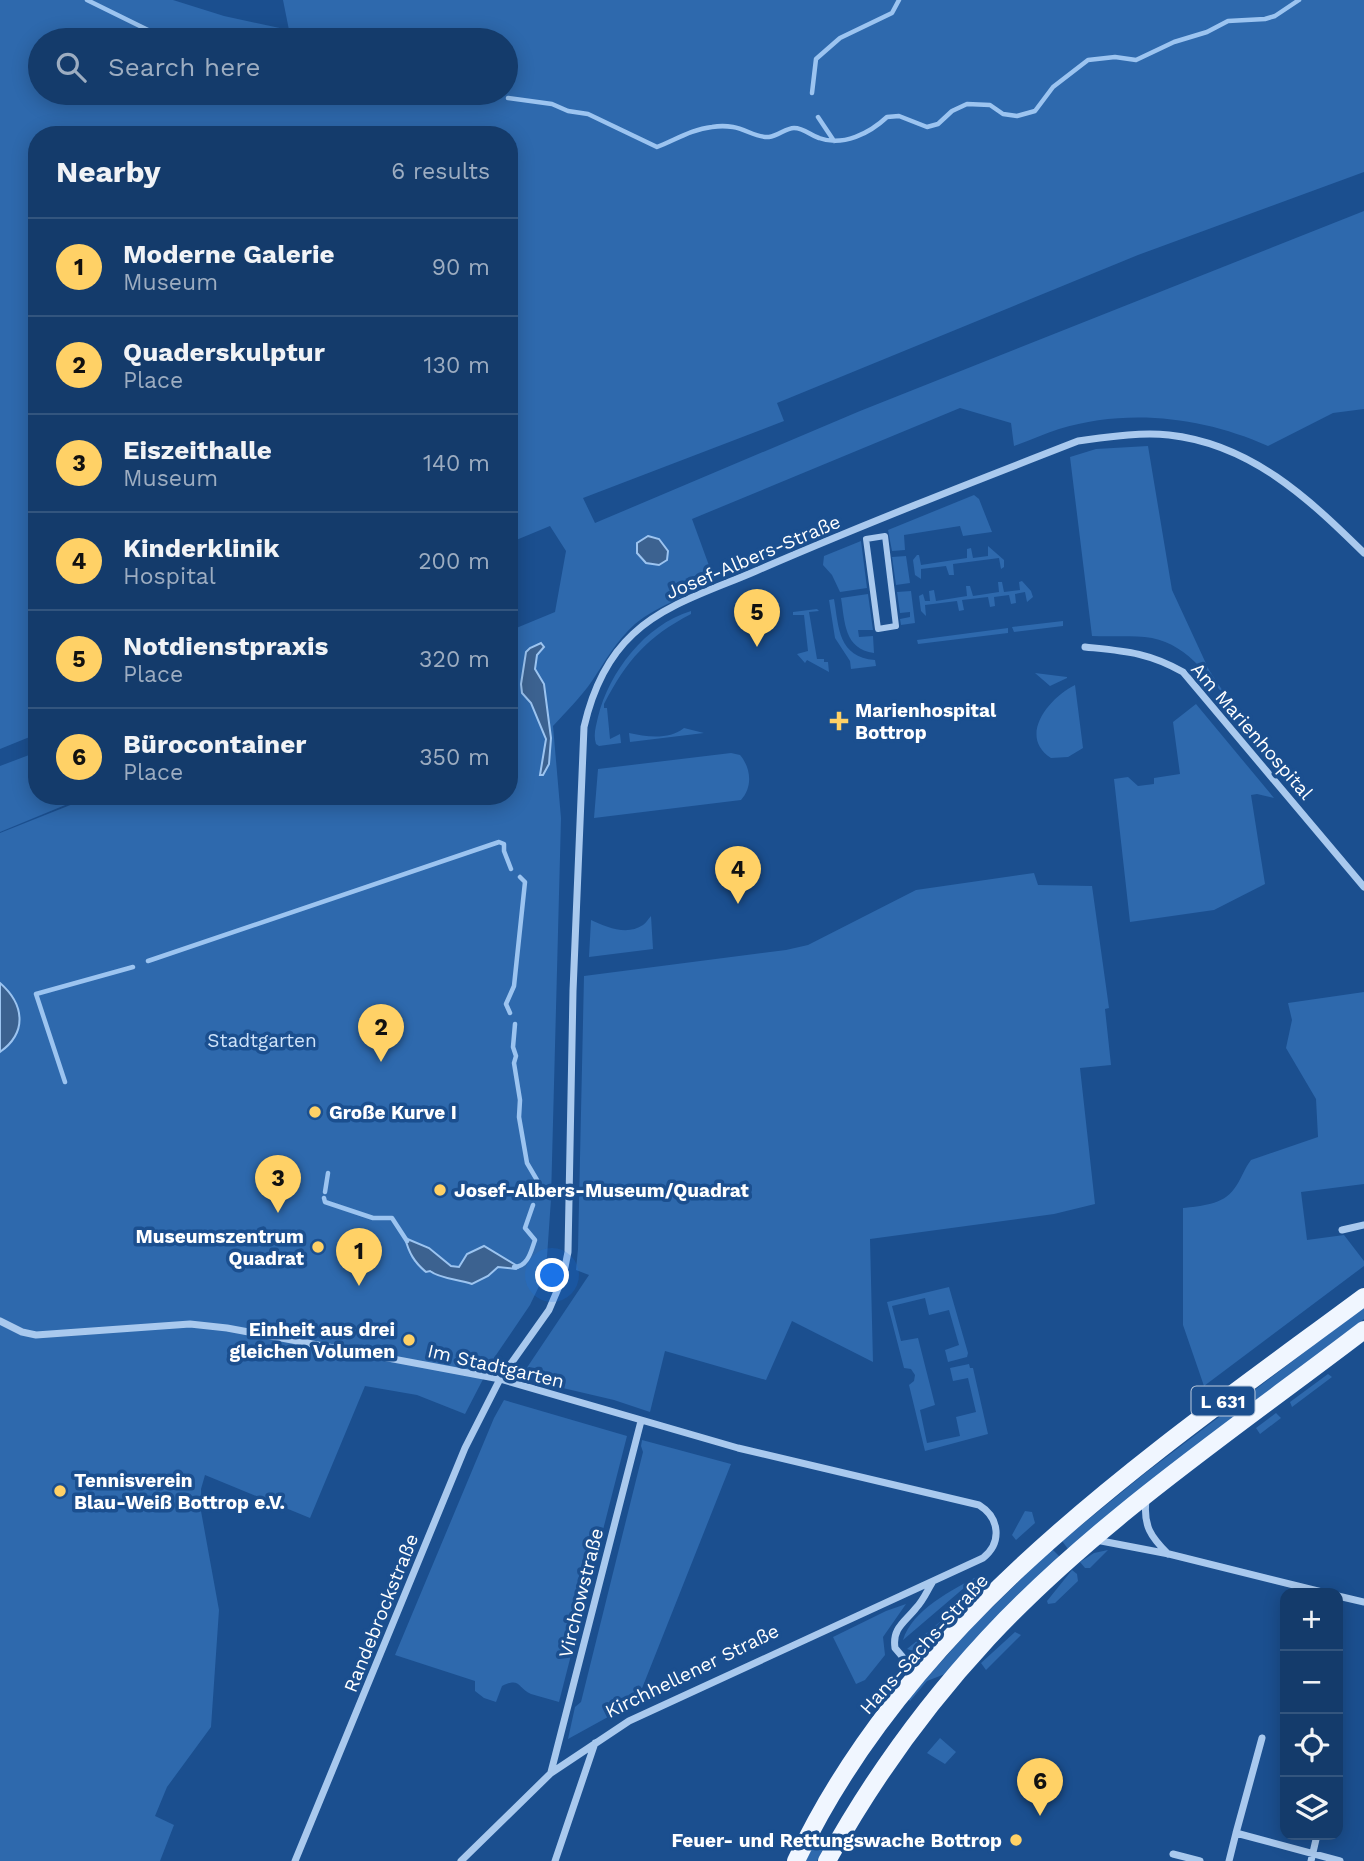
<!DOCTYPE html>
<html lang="en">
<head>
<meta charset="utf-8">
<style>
  :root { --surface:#143b6b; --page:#1d4271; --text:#f1f3f6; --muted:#9dadc1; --line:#33557e; --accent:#ffd166 }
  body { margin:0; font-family:"Work Sans",sans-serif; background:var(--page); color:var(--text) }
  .controls { position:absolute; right:21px; bottom:21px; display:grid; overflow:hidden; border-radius:14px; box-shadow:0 4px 18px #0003 }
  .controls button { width:63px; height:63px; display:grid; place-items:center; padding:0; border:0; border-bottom:2px solid var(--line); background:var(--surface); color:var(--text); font:35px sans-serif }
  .you { position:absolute; left:553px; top:1276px; width:24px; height:24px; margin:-18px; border:5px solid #fff; border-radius:50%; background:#1a73e8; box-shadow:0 0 0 10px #1a73e833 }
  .badge { display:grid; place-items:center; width:46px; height:46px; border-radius:50%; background:var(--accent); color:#111; font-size:23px; font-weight:700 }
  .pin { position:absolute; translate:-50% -58px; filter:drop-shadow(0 2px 4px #0008) }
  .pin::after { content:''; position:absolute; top:37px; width:24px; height:21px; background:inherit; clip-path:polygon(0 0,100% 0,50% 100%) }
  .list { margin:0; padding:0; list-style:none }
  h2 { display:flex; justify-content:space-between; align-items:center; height:91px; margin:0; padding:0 28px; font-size:30px }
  h2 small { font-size:23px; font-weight:400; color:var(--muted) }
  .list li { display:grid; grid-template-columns:46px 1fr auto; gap:21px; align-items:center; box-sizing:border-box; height:98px; padding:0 28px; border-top:2px solid var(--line) }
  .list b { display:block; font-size:26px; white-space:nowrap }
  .list p { margin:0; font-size:23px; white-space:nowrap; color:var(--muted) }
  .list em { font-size:23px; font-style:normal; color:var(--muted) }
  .icon { flex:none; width:38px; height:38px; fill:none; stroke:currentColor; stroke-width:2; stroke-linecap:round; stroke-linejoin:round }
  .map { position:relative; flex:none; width:1364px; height:1861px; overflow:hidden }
  .search { position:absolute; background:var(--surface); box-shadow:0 4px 18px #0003; left:28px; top:28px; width:490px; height:77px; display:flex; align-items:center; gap:18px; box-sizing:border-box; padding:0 24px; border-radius:38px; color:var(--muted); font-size:26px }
  .panel { position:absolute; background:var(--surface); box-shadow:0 4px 18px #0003; left:28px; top:126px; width:490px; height:679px; border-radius:28px }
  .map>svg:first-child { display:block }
</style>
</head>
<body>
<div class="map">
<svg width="1364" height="1861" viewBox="0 0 1364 1861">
  <rect width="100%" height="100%" fill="#1b4f8f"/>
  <path fill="#2e69ad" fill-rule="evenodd" d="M0,0H173L224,16L289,30L283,0H1364V172L1138,255L777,403L784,421L583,498L595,523L860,411L1364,211V409L1333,413L1268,446C1203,417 1128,408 1059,429C1044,434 1029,441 1014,446L1011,423L960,408L692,519L711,571L685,579L713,576C691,597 659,604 635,624C616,641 606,660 592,681C581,697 566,712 553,726L561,818L551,1199L547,1257L541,1282L530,1305L494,1358L465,1414L417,1395L365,1386L310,1518L205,1475L201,1489V1511L219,1610L211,1727L167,1787L155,1816L174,1825L160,1861H0V1052C7,1047 10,1042 13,1034C23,1010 19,1000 0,983V833L93,796H509V631L555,612L566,551L550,526L509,543V135H37V734L0,749ZM40,40H506V93H40ZM530,648L537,655L535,669L547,704L546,715L551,739L543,775L540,770C553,744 540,713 522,693L525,652ZM411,1241L429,1248L451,1266L459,1268L467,1254L484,1246L516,1269L499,1267L488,1276L472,1284L434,1274L430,1271Z
    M1148,446L1172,590L1209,670L1234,708C1213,682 1189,645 1152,638C1133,635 1111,637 1092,636L1070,457L1096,449Z
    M974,495L979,499L992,532L963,536L960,526L904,535L905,550L892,551L888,530Z
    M861,541L867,588L840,592L832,575L823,565L824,556Z
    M988,546L1004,560V567L1001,569L999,558L953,564L954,575H949L946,566L921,569V579L915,575L913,560L917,555H919L921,565L967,558V549L971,548L973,558L988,556Z
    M906,556L910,583L896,585L892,557Z
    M1022,581L1031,591L1033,597L1027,602L1025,592L1015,594L1016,603L1011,604L1009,595L994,597L995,606L990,607L988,597L962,600L964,610L959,611L957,601L925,605L926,616L921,611L919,596L923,594L925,601H930L929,591L934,590L936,601L967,596L966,586H970L973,596L999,592L998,582H1002L1004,592L1020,590L1019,582Z
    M911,591L915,623L901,625L900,619L910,617V612L900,613L897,592Z
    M868,594L873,630H858L859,637L873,636L874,653C844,649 845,622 841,598Z
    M834,599C839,628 838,657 875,660L876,666L851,669L850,661L835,638L829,600Z
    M817,609L819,611L809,612L817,659H824V662H828L829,672L807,660L805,663L797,654L808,651L804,615H793V612Z
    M691,611V614C647,637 627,660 604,704V708H607L610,739L620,734L621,743L599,746L596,744C593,735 596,726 598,717C609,672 645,625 691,611Z
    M1063,621V626L1014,632L1012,627Z
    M1008,628V633L918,644L917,640Z
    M1035,673L1067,677V678L1050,686Z
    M1075,685L1083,748L1068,757L1051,758C1017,736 1050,697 1075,685Z
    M1196,704L1274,798L1257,794L1251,795L1265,884L1214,910L1130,922L1114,779L1128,777L1138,786L1154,784V778L1180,774L1173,722Z
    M684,728L704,733L630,742L629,733C647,737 669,740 684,728Z
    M37,752V796H87L0,832V766Z
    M731,753L740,755C751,768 753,787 741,800L594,818L598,769Z
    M1034,873L1038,885L1092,886L1109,1008L1105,1009L1111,1065L1080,1068L1095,1204L1054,1214L870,1239L873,1362L792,1321L766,1380L665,1351L650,1412L614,1400L520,1378L589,1275L576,1270L578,1249L584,976L786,950L808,945L916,890Z
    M651,916L653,949L589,957L591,920C606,927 627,936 643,925C646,923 648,919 651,916Z
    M1364,992V1184L1301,1192L1307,1240L1344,1235L1364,1261V1266L1204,1386L1183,1325V1208C1200,1206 1223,1205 1234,1189C1241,1180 1244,1169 1251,1160L1318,1137L1316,1099L1286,1048L1292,1020L1288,1003Z
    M949,1287L968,1353L967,1357L948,1362L945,1350L959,1345L949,1310L929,1315L925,1298L892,1306L901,1341L918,1338L935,1405L920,1410L927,1443L960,1436L956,1417L976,1412L968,1378L953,1381L950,1368L969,1364L970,1368H973L988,1434L925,1451L909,1385L914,1381L915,1375L911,1369L904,1368L887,1302Z
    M1364,1307V1319L1231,1419L1068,1549L1062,1541L1144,1474Z
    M1328,1374L1332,1377L1292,1407L1290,1402Z
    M504,1400L627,1436L559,1702C550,1699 540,1697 531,1694C517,1687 520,1677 502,1686L496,1702L484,1698L475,1691V1681L395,1655L494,1418Z
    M1276,1413L1281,1418L1260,1434L1256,1428Z
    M642,1440L731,1464L637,1701L568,1739L575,1707L581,1702L643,1452L641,1446Z
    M1025,1511L1032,1512L1035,1523L1016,1540L1012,1535Z
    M1052,1549L1060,1557L945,1674L927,1681L910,1701L908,1699L974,1625Z
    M1108,1550L1090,1568H1085L1080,1562L1094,1553Z
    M1072,1570L1077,1574L1078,1581L1055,1603L1048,1604L1047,1601Z
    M978,1576L903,1640C912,1610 952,1590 978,1576Z
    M969,1598L925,1648L920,1653L907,1649Z
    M906,1604L883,1637L885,1655L865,1680L856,1684L833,1637L886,1611Z
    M1015,1632L1021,1635L986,1670L981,1663Z
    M940,1738L956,1752L945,1764L927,1753Z
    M818,1843L826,1844L817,1861H804L813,1845Z"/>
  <path fill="#3c6290" stroke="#9cc4f0" stroke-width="2" d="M648,536L659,539L668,551L667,560L659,565L646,563L637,553V543Z
    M541,643L544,647L537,655L535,669L544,684L551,738L549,764L543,775H540L546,739L531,703L522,693L521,684L526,652L530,648Z
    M0,983C24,1004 28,1032 0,1052Z
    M405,1238L429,1248L451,1266L459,1267L467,1254L484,1246L519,1267L516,1269L498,1267L488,1276L472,1284C459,1279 440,1279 430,1271L426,1272C414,1262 409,1253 405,1238Z"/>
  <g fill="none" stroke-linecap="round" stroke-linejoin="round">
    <path stroke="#9cc4f0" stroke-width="4.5" d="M87,0L148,30L211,40
      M812,93L816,59L840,38L892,13L899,0
      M508,98L552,104L568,111L588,114L657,147C675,140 692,129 712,127C718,126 727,126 733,127C746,129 756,138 769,137C778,136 786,128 794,128C804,128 810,135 819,138C843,147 870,133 887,117L899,116L927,127L938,124L952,111L967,104L990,105L1003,114L1017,116L1035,111L1053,87L1088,60L1115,57L1136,60L1174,42L1207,32L1228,21L1265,19L1275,16L1299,0
      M818,117L834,141
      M148,961L499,842L504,844V851L511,869
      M510,1013L506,1004L514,986L525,882L520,877
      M515,1024L513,1047L516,1056L514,1063L520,1100L519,1117L527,1163L537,1180L534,1194
      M65,1082L36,994L133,967
      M325,1192L328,1173
      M324,1198L325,1202L373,1218H392L407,1241
      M514,1267C528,1267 531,1251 535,1240L525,1228L533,1205"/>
    <path stroke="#a9c9ee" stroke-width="6" d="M885,536L896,626L878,629L866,539Z"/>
    <path stroke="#a9c9ee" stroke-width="7" d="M1085,647C1124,651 1148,652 1183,672L1364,887
      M1342,1230L1364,1225
      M0,1321L22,1332L36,1335L190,1324L227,1328L500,1379L738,1448L979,1505C1000,1518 1002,1543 983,1558L629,1721L551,1773L461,1861
      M1146,1500C1143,1526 1151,1537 1168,1554
      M1096,1540L1169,1554L1326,1593
      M1338,1596L1364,1602
      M918,1675L895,1648C892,1628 905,1622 916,1608C923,1601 927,1591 932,1583
      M1262,1738L1236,1833L1340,1861
      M1338,1752L1339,1745
      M551,1772L641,1421
      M1173,1854L1200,1861
      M295,1861L465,1448L500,1379L549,1310L563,1277L568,1252L573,991L584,727C592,692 606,659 633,634C666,603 715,589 756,571C862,525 970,483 1078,441C1108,437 1139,432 1169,435C1251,444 1308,498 1364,553
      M555,1861L595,1743
      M1229,1861L1236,1833
      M1311,1861L1317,1835"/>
    <path stroke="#f0f6ff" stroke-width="18" d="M796,1861C912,1615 1152,1454 1364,1297
      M827,1861C871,1781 925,1706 988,1638C1097,1521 1237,1427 1364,1330"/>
  </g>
  <g fill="#ffd166" stroke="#1b4f8f" stroke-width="2.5">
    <path d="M835.5 710.5h7v7h7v7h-7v7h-7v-7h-7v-7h7z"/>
    <circle cx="315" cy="1112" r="7"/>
    <circle cx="440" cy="1190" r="7"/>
    <circle cx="318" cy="1247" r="7"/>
    <circle cx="409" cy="1340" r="7"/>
    <circle cx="60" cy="1491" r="7"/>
    <circle cx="1016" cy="1840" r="7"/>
  </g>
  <g text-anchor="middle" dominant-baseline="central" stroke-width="7" stroke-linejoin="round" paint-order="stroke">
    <rect fill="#1b4f8f" stroke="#bbcadd" stroke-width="2" x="1191.5" y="1386.5" width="63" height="29" rx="5"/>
    <g font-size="18" font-weight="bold" fill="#fff">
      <text x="1223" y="1401">L 631</text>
    </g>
    <g font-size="19" fill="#fff" stroke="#1b4f8f">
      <text transform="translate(753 557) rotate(-23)">Josef-Albers-Straße</text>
      <text transform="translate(1252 731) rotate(49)">Am Marienhospital</text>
      <text transform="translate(496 1366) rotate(13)">Im Stadtgarten</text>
      <text transform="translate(581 1593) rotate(-76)">Virchowstraße</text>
      <text transform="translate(381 1613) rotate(-68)">Randebrockstraße</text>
      <text transform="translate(924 1644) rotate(-48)">Hans-Sachs-Straße</text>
      <text transform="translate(692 1671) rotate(-26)">Kirchhellener Straße</text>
    </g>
    <g font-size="19" font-weight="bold" fill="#fff" stroke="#1b4f8f" text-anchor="start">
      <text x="855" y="710">Marienhospital<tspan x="855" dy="22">Bottrop</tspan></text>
      <text x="329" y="1112">Große Kurve I</text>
      <text x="454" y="1190">Josef-Albers-Museum/Quadrat</text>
      <text x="304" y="1236" text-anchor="end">Museumszentrum<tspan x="304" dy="22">Quadrat</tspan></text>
      <text x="395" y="1329" text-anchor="end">Einheit aus drei<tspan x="395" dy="22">gleichen Volumen</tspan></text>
      <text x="74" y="1480">Tennisverein<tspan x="74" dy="22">Blau-Weiß Bottrop e.V.</tspan></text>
      <text x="1002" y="1840" text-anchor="end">Feuer- und Rettungswache Bottrop</text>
    </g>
    <g font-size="19" fill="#cfe3fa" stroke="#1b4f8f">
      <text x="262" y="1040">Stadtgarten</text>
    </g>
  </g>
</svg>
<div class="controls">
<button>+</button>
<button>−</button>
<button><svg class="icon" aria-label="locate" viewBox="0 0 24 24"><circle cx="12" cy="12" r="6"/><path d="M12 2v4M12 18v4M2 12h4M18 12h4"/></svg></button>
<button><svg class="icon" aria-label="layers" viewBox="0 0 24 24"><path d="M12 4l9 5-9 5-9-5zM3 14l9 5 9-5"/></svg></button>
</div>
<div class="you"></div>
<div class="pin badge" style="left:359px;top:1286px">1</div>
<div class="pin badge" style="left:381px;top:1062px">2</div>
<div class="pin badge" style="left:278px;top:1213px">3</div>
<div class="pin badge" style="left:738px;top:904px">4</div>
<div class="pin badge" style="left:757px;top:647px">5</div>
<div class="pin badge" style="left:1040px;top:1816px">6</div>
<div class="search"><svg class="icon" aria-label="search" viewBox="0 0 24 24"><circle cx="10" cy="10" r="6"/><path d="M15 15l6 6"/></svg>Search here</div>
<section class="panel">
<h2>Nearby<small>6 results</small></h2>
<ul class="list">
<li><span class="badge">1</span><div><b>Moderne Galerie</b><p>Museum</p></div><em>90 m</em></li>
<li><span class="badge">2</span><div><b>Quaderskulptur</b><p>Place</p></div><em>130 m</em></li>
<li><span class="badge">3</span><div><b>Eiszeithalle</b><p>Museum</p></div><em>140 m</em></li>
<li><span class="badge">4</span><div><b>Kinderklinik</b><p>Hospital</p></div><em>200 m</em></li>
<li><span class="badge">5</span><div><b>Notdienstpraxis</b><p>Place</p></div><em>320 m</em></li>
<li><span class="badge">6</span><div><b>Bürocontainer</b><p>Place</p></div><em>350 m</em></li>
</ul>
</section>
</div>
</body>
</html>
